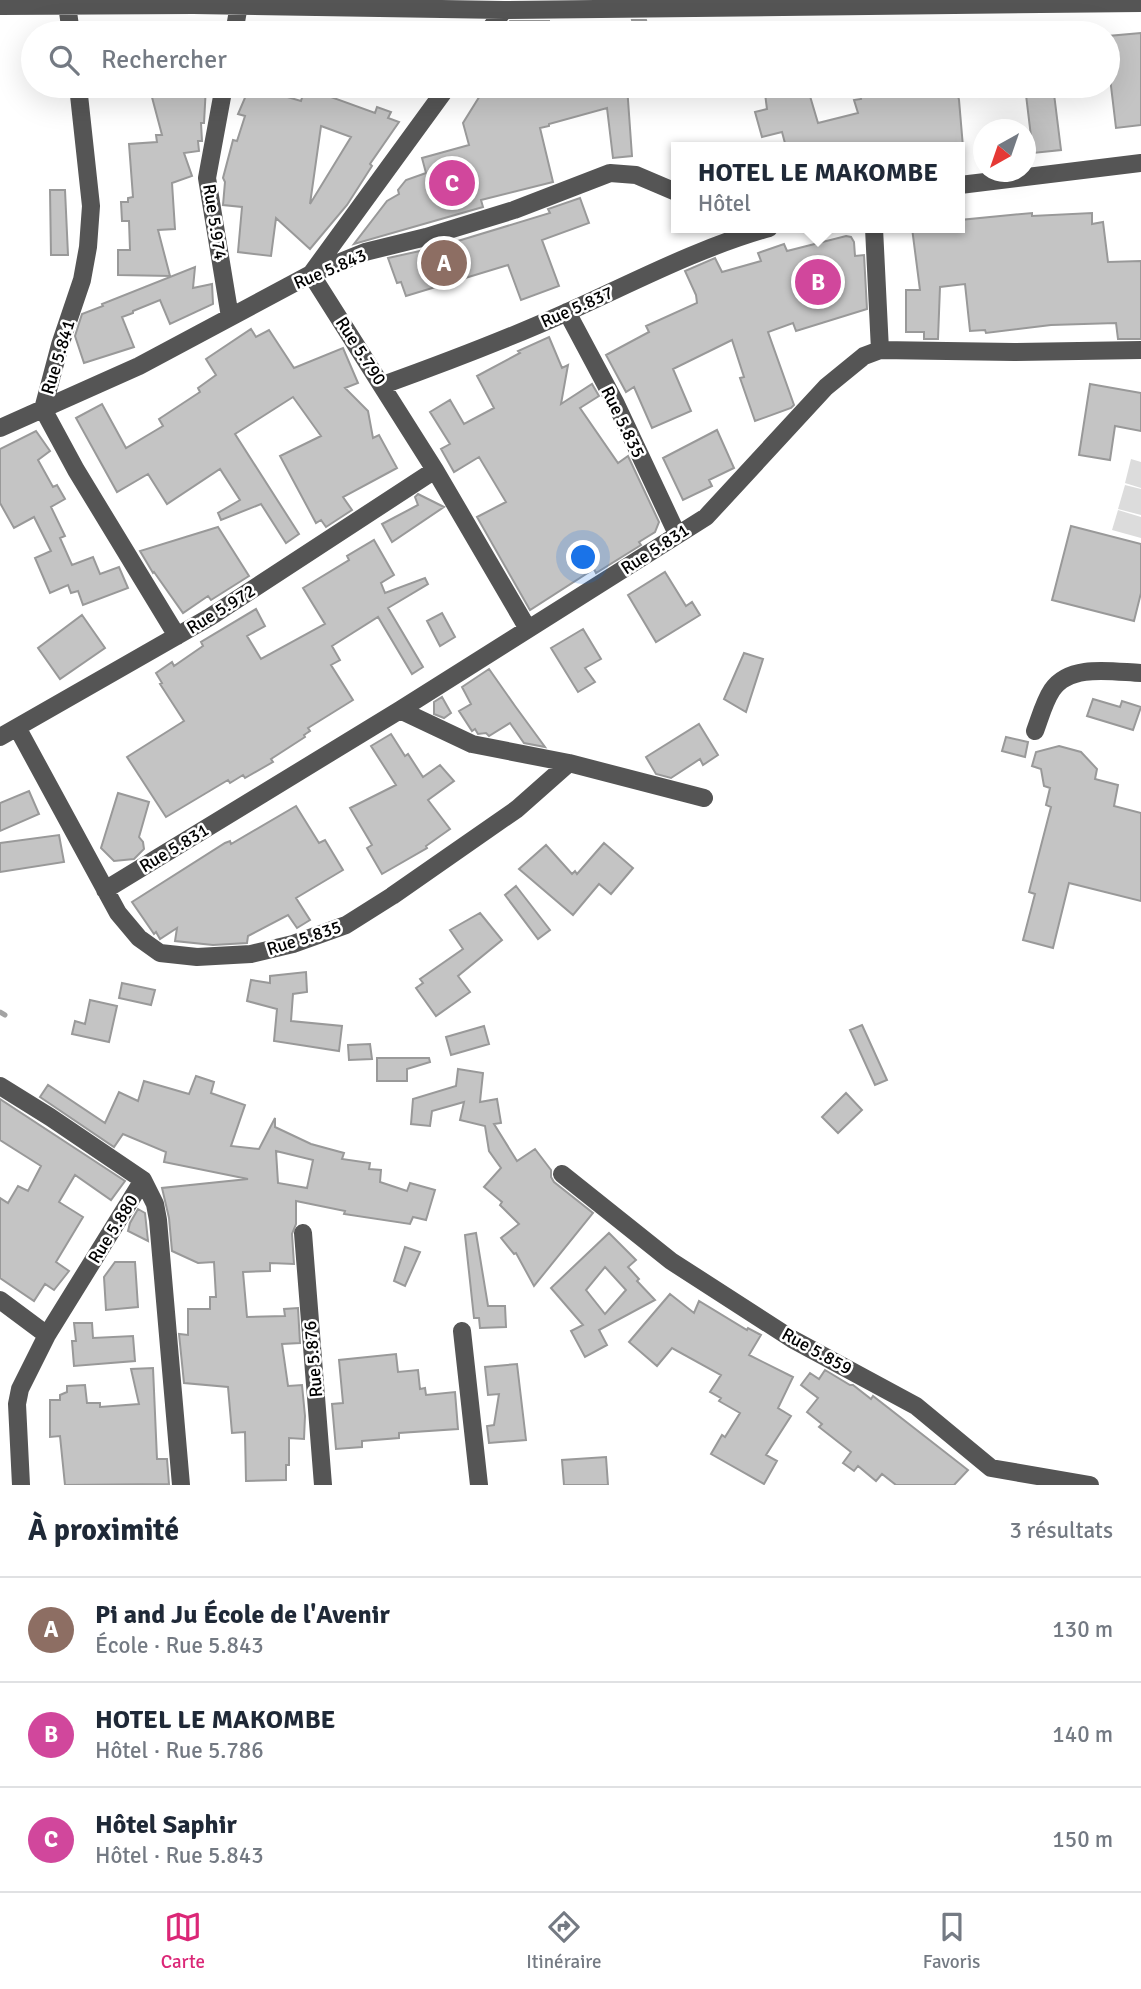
<!DOCTYPE html>
<html lang="fr">
<head>
<meta charset="utf-8">
<style>
  :root { --surface:#fff; --page:#f6f6f7; --text:#1f2937; --muted:#747a83; --line:#e0e1e3; --accent:#db2777 }
  body { margin:0; font-family:Signika,sans-serif; background:var(--page); color:var(--text) }
  .compass { position:absolute; left:973px; top:119px; width:63px; height:63px; border-radius:50%; background:var(--surface); box-shadow:0 7px 28px #0002; rotate:220deg }
  .you { position:absolute; left:584px; top:558px; width:24px; height:24px; margin:-18px; border:5px solid #fff; border-radius:50%; background:#1a73e8; box-shadow:0 0 0 10px #1a73e833 }
  .badge { display:grid; place-items:center; width:46px; height:46px; border-radius:50%; background:var(--accent); color:#fff; font-size:23px; font-weight:700 }
  .pin { position:absolute; translate:-50% -50%; border:4px solid #fff; box-shadow:0 2px 7px #0006 }
  .popup { position:absolute; left:671px; top:142px; width:294px; height:91px; box-sizing:border-box; display:grid; place-content:center; border-radius:0px; background:var(--surface); filter:drop-shadow(0 2px 5px #0005); font-size:23px; white-space:nowrap; color:var(--muted) }
  .popup b { font-size:26px; color:var(--text) }
  .popup::after { content:''; position:absolute; left:50%; top:100%; margin-left:-14px; border:14px solid transparent; border-top-color:var(--surface) }
  .list { margin:0; padding:0; list-style:none }
  h2 { display:flex; justify-content:space-between; align-items:center; height:91px; margin:0; padding:0 28px; font-size:30px }
  h2 small { font-size:23px; font-weight:400; color:var(--muted) }
  .list li { display:grid; grid-template-columns:46px 1fr auto; gap:21px; align-items:center; box-sizing:border-box; height:105px; padding:0 28px; border-top:2px solid var(--line) }
  .list b { display:block; font-size:26px; white-space:nowrap }
  .list p { margin:0; font-size:23px; white-space:nowrap; color:var(--muted) }
  .list em { font-size:23px; font-style:normal; color:var(--muted) }
  .icon { flex:none; width:38px; height:38px; fill:none; stroke:currentColor; stroke-width:2; stroke-linecap:round; stroke-linejoin:round }
  .map { position:relative; flex:none; width:1141px; height:1485px; overflow:hidden }
  .search { position:absolute; background:var(--surface); box-shadow:0 7px 28px #0002; left:21px; right:21px; top:21px; height:77px; display:flex; align-items:center; gap:18px; box-sizing:border-box; padding:0 24px; border-radius:38px; color:var(--muted); font-size:26px }
  .sheet { height:406px; background:var(--surface) }
  nav { display:flex; justify-content:space-around; align-items:center; box-sizing:border-box; height:98px; border-top:2px solid var(--line); background:var(--surface); font-size:19px; color:var(--muted) }
  nav a { display:grid; justify-items:center; gap:4px }
  nav .on { color:var(--accent) }
  .map>svg:first-child { display:block }
</style>
</head>
<body>
<div class="map">
<svg width="1141" height="1485" viewBox="0 0 1141 1485">
  <rect width="100%" height="100%" fill="#fff"/>
  <path fill="#dcdcdc" d="M1131,459L1141,462V488L1125,483Z
    M1125,485L1141,489V515L1118,509Z
    M1118,510L1141,517V538L1112,530Z"/>
  <g fill="none" stroke-linecap="round" stroke-linejoin="round">
    <path stroke="#a3a3a3" stroke-width="5" d="M0,1012L5,1015"/>
  </g>
  <path fill="#c4c4c4" stroke="#999" stroke-width="2" fill-rule="evenodd" d="M632,20H646L649,33H635Z
    M510,21H549V33H505V28Z
    M1141,33V125L1116,128L1108,61V36Z
    M149,86H206L204,123H201L202,141H198L199,151L184,153L192,176L172,183L175,229L158,230L170,276L118,275V250H130L129,221H122L121,202H128V198L133,197L129,144L157,142L156,135H162Z
    M250,86L301,101L305,88L314,91L316,86L330,91L328,96L375,113L377,107L391,112L388,118L399,122L370,164L372,166L347,205L310,249L276,218L271,256L238,252L242,207L223,205L225,182L223,178L233,140L237,141L245,116L238,114ZM321,126L351,137L310,204Z
    M486,86H627L632,156L613,158L607,108L549,124V126L540,128L553,182L481,200L483,207L354,244L387,201L399,194L398,190L406,180L426,173L422,158L469,145L463,123Z
    M764,86H807L818,123L858,113L854,100L861,99L859,86H956L959,100L963,147H786L782,132L762,137L755,112L767,109Z
    M1034,86H1053L1061,150L1033,153L1026,95L1035,94Z
    M50,190H65L68,255H51Z
    M580,198L589,223L542,240L559,286L521,300L508,265L406,296L401,282L397,283L388,258L438,247L550,213L548,209Z
    M1032,213V216L1092,213V224L1103,222L1108,262L1141,261V339H1118L1116,323L1051,325L986,333L985,330L970,331L965,284L940,287L938,339H924V332H906V290H920L912,228H960V220Z
    M846,236L851,237L854,242L855,256L864,255L867,309L796,331L793,323L768,332L794,405L791,408L755,421L740,378L744,377L732,340L673,369L691,411L652,428L634,387L626,392L606,355L649,332L646,326L697,303L696,295L685,271L715,258L722,272L761,261L758,253L784,244L787,251Z
    M195,267L193,288L212,284L213,304L170,324L160,300L133,311V313L122,317L134,347L84,363L75,336L82,314L103,306L102,304Z
    M251,329L256,337L269,330L294,368L343,348L358,383L345,388L368,411L373,438L379,435L397,468L343,497L352,510L326,527L321,520L316,523L280,456L321,436L293,397L235,434L299,534L286,543L261,504L221,520L218,513L240,500L220,469L167,504L148,474L117,492L76,418L102,404L126,448L163,426L159,419L200,392L198,388L216,375L206,359Z
    M549,337L562,368L568,365L561,404L592,384L599,396L580,408L618,463L628,456L659,522L655,532L639,542L641,545L596,573L594,569L530,610L477,517L506,502L479,457L454,472L441,449L450,444L430,412L450,400L464,424L494,408L477,376L520,353L518,351Z
    M1090,384L1141,393V431L1115,426L1110,460L1079,455Z
    M717,430L734,468L709,480L712,486L683,500L663,458Z
    M36,431L50,451L38,460L53,487L57,485L65,499L51,507L65,536L60,538L72,565L93,557L100,574L119,567L128,588L83,605L78,591L71,593L68,585L50,593L35,558L51,551L34,517L14,528L0,503V449Z
    M418,494L444,507L392,542L382,524L418,505L415,497Z
    M1071,526L1141,544V593L1134,621L1052,600Z
    M218,527L249,576L211,600L208,596L183,613L154,572L153,573L140,551Z
    M374,540L394,575L381,583L385,593L425,578L428,584L388,608L423,667L412,674L378,617L332,646L340,660L331,665L353,700L308,728L310,731L304,735L305,737L271,759L273,762L245,778L243,775L230,783L228,780L166,817L127,757L184,721L160,684L162,683L156,673L172,662L174,666L203,646L201,642L256,609L265,626L247,636L261,659L325,624L303,588L349,560L347,556Z
    M665,572L686,606L692,602L700,615L656,642L628,595Z
    M442,613L455,637L440,646L427,621Z
    M82,615L105,648L60,679L38,648Z
    M583,629L601,659L585,668L595,682L578,692L551,648Z
    M744,653L763,659L746,712L724,699Z
    M489,669L515,706L545,747L524,743L510,723L489,736L486,733L478,734L475,729L472,731L459,711L471,704L462,687Z
    M442,697L451,713L444,718L434,714V702Z
    M1093,699L1120,707L1122,701L1141,707L1133,730L1087,716Z
    M699,724L718,755L703,765L700,759L671,778L656,774L646,757Z
    M391,734L405,756L408,754L423,777L440,765L454,781L428,800L450,829L426,846L427,848L382,874L367,848L372,845L350,808L396,785L371,746Z
    M1006,737L1028,742L1025,757L1002,751Z
    M1059,746L1081,752L1097,769L1095,779L1118,785L1114,806L1141,813V901L1069,883L1053,948L1023,940L1035,894L1029,892L1051,807L1046,805L1050,788L1044,786L1041,769L1032,766L1036,752Z
    M29,791L39,814L0,831V803Z
    M118,793L149,802L139,837L143,842L144,849L134,859L114,861L101,848Z
    M296,806L319,843L325,840L343,870L296,898L310,920L297,928L288,915L248,936L247,943L213,945L175,941L177,928L160,939L156,932L154,934L132,902L225,843L230,841L231,844Z
    M59,835L64,862L0,872V843Z
    M604,843L633,868L611,894L599,884L573,915L519,869L546,845L572,874L575,871L577,874Z
    M516,886L550,930L538,939L505,895Z
    M480,913L502,940L458,976L470,992L436,1016L416,988L423,983L420,979L463,949L450,930Z
    M306,972L307,992L293,994L291,1021L342,1026L339,1051L274,1041L277,1009L247,1001L251,980L270,983V976Z
    M122,983L155,990L151,1005L119,998Z
    M90,1000L117,1006L109,1042L72,1034L75,1021L85,1024Z
    M862,1025L887,1080L875,1085L850,1030Z
    M484,1026L489,1044L451,1055L446,1037Z
    M370,1044L372,1059L349,1060L348,1045Z
    M377,1058H429L430,1062L407,1069V1081H377Z
    M458,1069L483,1073L480,1102L497,1099L501,1123L494,1124L517,1161L535,1149L551,1170V1177L554,1182L593,1213L534,1286L516,1253L514,1254L501,1238L519,1224L500,1205L502,1202L484,1187L501,1168L489,1151L485,1126L460,1120L464,1102L432,1111L430,1126L411,1124L413,1099L456,1086Z
    M196,1076L214,1082L211,1093L245,1105L231,1146L259,1149L275,1118V1127L311,1144L344,1153L342,1159L370,1163L369,1169L381,1170L380,1182L407,1191L410,1183L435,1190L426,1220L413,1217L410,1224L344,1214L345,1211L296,1201V1224L292,1234L294,1264L270,1263V1271L243,1272L247,1317L285,1316L284,1309L298,1308L300,1343L282,1344L288,1386L302,1385L305,1416L304,1439L289,1438V1465H286V1480L246,1481L245,1432L232,1433L228,1387L184,1383L179,1334L188,1335V1309H210V1297H216L214,1262L198,1263L172,1251L169,1218L162,1188L248,1179L164,1162L166,1152L123,1134L114,1147L40,1097L48,1085L105,1123L119,1092L138,1101L144,1081L189,1094ZM276,1151L313,1160L307,1188L278,1183Z
    M846,1093L862,1110L838,1133L822,1117Z
    M0,1099L125,1181L111,1200L75,1175L59,1202L83,1217L56,1262L69,1271L54,1290L45,1284L34,1301L0,1278V1198L8,1203L18,1186L28,1191L41,1166L0,1140Z
    M138,1209L145,1213L148,1241L128,1231L130,1223Z
    M476,1233L488,1306H505L506,1327L480,1328L479,1318H474L465,1235Z
    M609,1233L636,1260L628,1267L639,1279L637,1281L655,1300L599,1330L607,1345L585,1357L571,1331L583,1325L551,1288ZM605,1267L626,1290L605,1314L586,1290Z
    M405,1247L420,1252L405,1286L394,1281Z
    M115,1262H135L138,1307L106,1310L104,1277Z
    M670,1294L694,1313L699,1301L747,1330L748,1328L761,1335L749,1355L793,1377L778,1408L791,1416L766,1455L777,1461L764,1484L711,1454L722,1435L725,1437L740,1413L719,1401L721,1398L710,1392L721,1375L672,1348L657,1366L629,1342Z
    M74,1323H92L93,1338L133,1336L135,1361L74,1366L72,1341H76Z
    M396,1354L398,1372L418,1370L420,1389L425,1388L426,1395L455,1392L458,1429L399,1433V1438L362,1441V1447L336,1449L332,1404L343,1403L339,1360Z
    M517,1364L526,1440L489,1443L487,1426L494,1425L499,1394L488,1395L485,1367Z
    M153,1368L157,1459H167L169,1484L65,1485L60,1436L50,1437V1400H60V1395L67,1392V1386L85,1385L87,1403H100V1407L139,1404L131,1369Z
    M825,1370L850,1385H853L871,1399L873,1396L968,1470L954,1485H896L882,1474L876,1481L858,1466L854,1471L843,1463L851,1452L819,1427L822,1424L807,1412L818,1398L801,1385L810,1373L819,1379Z
    M606,1457L608,1485H564L562,1460Z"/>
  <g fill="none" stroke-linecap="round" stroke-linejoin="round">
    <path stroke="#555" stroke-width="18" d="M67,5L71,33
      M0,6L193,5L504,10L1141,3
      M234,33L239,5
      M487,33L504,10
      M78,86L91,206L88,247L82,280L60,345L43,409L76,470L177,636
      M224,86L207,178L230,317
      M448,86L311,274L435,470L528,629
      M960,185L1141,163
      M874,228L880,350
      M567,312L616,404L677,534
      M383,385C447,362 510,338 572,310C636,281 701,247 769,228
      M0,428L139,366L311,274L365,252L426,237L514,210L610,173L636,175L676,192
      M18,729L118,913L139,938L160,953L197,957L251,954L293,944L346,925L392,896L517,809L569,763L472,744L400,710
      M1035,731C1040,718 1044,702 1052,690C1070,663 1114,672 1141,673
      M0,737L210,617L435,470
      M569,763L704,798
      M105,890L400,710L706,517L826,387L864,356L880,350L1014,352L1141,350
      M0,1086L50,1117L143,1180
      M562,1174L671,1261L792,1339L916,1406L991,1468L1090,1485
      M303,1233L323,1485
      M0,1300L47,1335
      M462,1331L479,1485
      M21,1485L17,1404L20,1389L47,1335L143,1180L155,1204L158,1220L181,1485"/>
  </g>
  <g text-anchor="middle" dominant-baseline="central" stroke-width="5" stroke-linejoin="round" paint-order="stroke">
    <g font-size="18" fill="#000" stroke="#fff">
      <text transform="translate(215 222) rotate(81)">Rue 5.974</text>
      <text transform="translate(330 269) rotate(-23)">Rue 5.843</text>
      <text transform="translate(577 307) rotate(-24)">Rue 5.837</text>
      <text transform="translate(361 351) rotate(57)">Rue 5.790</text>
      <text transform="translate(58 357) rotate(-73)">Rue 5.841</text>
      <text transform="translate(623 422) rotate(64)">Rue 5.835</text>
      <text transform="translate(655 549) rotate(-33)">Rue 5.831</text>
      <text transform="translate(221 609) rotate(-32)">Rue 5.972</text>
      <text transform="translate(174 848) rotate(-31)">Rue 5.831</text>
      <text transform="translate(304 938) rotate(-18)">Rue 5.835</text>
      <text transform="translate(113 1229) rotate(-58)">Rue 5.880</text>
      <text transform="translate(817 1351) rotate(29)">Rue 5.859</text>
      <text transform="translate(313 1359) rotate(-95)">Rue 5.876</text>
    </g>
  </g>
</svg>
<svg class="compass" viewBox="-18 -18 36 36"><path d="M0-13l5 13h-10z" fill="#e53935"/><path d="M0 13l5-13h-10z" fill="#747a83"/></svg>
<div class="you"></div>
<div class="pin badge" style="left:444px;top:263px;background:#8d6e63">A</div>
<div class="pin badge" style="left:818px;top:282px;background:#d1479c">B</div>
<div class="popup"><b>HOTEL LE MAKOMBE</b>Hôtel</div>
<div class="pin badge" style="left:452px;top:183px;background:#d1479c">C</div>
<div class="search"><svg class="icon" aria-label="search" viewBox="0 0 24 24"><circle cx="10" cy="10" r="6"/><path d="M15 15l6 6"/></svg>Rechercher</div>
</div>
<section class="sheet">
<h2>À proximité<small>3 résultats</small></h2>
<ul class="list">
<li><span class="badge" style="background:#8d6e63">A</span><div><b>Pi and Ju École de l'Avenir</b><p>École · Rue 5.843</p></div><em>130 m</em></li>
<li><span class="badge" style="background:#d1479c">B</span><div><b>HOTEL LE MAKOMBE</b><p>Hôtel · Rue 5.786</p></div><em>140 m</em></li>
<li><span class="badge" style="background:#d1479c">C</span><div><b>Hôtel Saphir</b><p>Hôtel · Rue 5.843</p></div><em>150 m</em></li>
</ul>
</section>
<nav>
<a class="on"><svg class="icon" aria-label="map" viewBox="0 0 24 24"><path d="M3 6l6-2 6 2 6-2v14l-6 2-6-2-6 2zM9 4v14M15 6v14"/></svg>Carte</a>
<a><svg class="icon" aria-label="directions" viewBox="0 0 24 24"><path d="M12 3l9 9-9 9-9-9zM9 14v-3h6M13 9l2 2-2 2"/></svg>Itinéraire</a>
<a><svg class="icon" aria-label="saved" viewBox="0 0 24 24"><path d="M7 4h10v16l-5-4-5 4z"/></svg>Favoris</a>
</nav>
</body>
</html>
